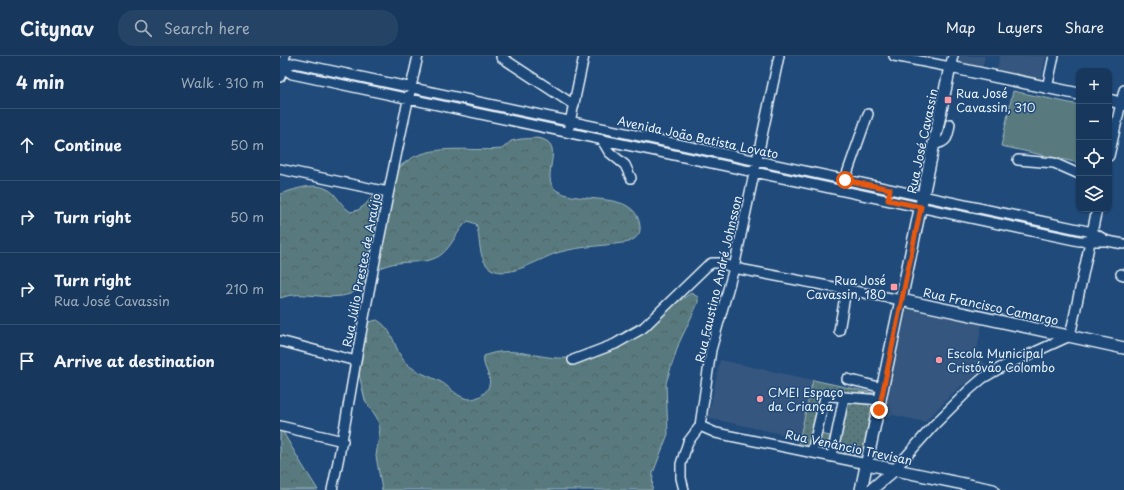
<!DOCTYPE html>
<html lang="en">
<head>
<meta charset="utf-8">
<style>
  :root { --surface:#17385c; --page:#244365; --text:#f1f3f6; --muted:#9eacbb; --line:#365272 }
  body { margin:0; font-family:"Playpen Sans",sans-serif; background:var(--page); color:var(--text) }
  .controls { position:absolute; right:12px; top:12px; display:grid; overflow:hidden; border-radius:8px; box-shadow:0 1px 3px #0004 }
  .controls button { width:36px; height:36px; display:grid; place-items:center; padding:0; border:0; border-bottom:1px solid var(--line); background:var(--surface); color:var(--text); font:20px sans-serif }
  .stop { position:absolute; width:12px; height:12px; margin:-9px; border:3px solid #ea580c; border-radius:50%; background:#fff }
  .stop.end { background:#ea580c; border-color:#fff; box-shadow:0 1px 4px #0008 }
  .list { margin:0; padding:0; list-style:none }
  h2 { display:flex; justify-content:space-between; align-items:center; height:52px; margin:0; padding:0 16px; font-size:17px }
  h2 small { font-size:13px; font-weight:400; color:var(--muted) }
  .list li { display:grid; grid-template-columns:26px 1fr auto; gap:12px; align-items:center; box-sizing:border-box; height:72px; padding:0 16px; border-top:1px solid var(--line) }
  .list b { display:block; font-size:15px; white-space:nowrap }
  .list p { margin:0; font-size:13px; white-space:nowrap; color:var(--muted) }
  .list em { font-size:13px; font-style:normal; color:var(--muted) }
  .icon { flex:none; width:22px; height:22px; fill:none; stroke:currentColor; stroke-width:2; stroke-linecap:round; stroke-linejoin:round }
  .map { position:relative; flex:none; width:844px; height:434px; overflow:hidden }
  header { display:flex; align-items:center; gap:24px; box-sizing:border-box; height:56px; padding:0 20px; background:var(--surface); border-bottom:1px solid var(--line) }
  header strong { font-size:19px }
  nav { display:flex; gap:22px; margin-inline-start:auto; font-size:14px }
  .search { width:280px; height:36px; background:var(--page); display:flex; align-items:center; gap:10px; box-sizing:border-box; padding:0 14px; border-radius:16px; color:var(--muted); font-size:15px }
  main { display:flex }
  aside { flex:1; background:var(--surface) }
  .map>svg:first-child { display:block }
</style>
</head>
<body>
<header>
<strong>Citynav</strong>
<div class="search"><svg class="icon" aria-label="search" viewBox="0 0 24 24"><circle cx="10" cy="10" r="6"/><path d="M15 15l6 6"/></svg>Search here</div>
<nav><a>Map</a><a>Layers</a><a>Share</a></nav>
</header>
<main>
<aside>
<h2>4 min<small>Walk · 310 m</small></h2>
<ul class="list">
<li><svg class="icon" aria-label="ahead" viewBox="0 0 24 24"><path d="M12 20V5M6 11l6-6 6 6"/></svg><div><b>Continue</b></div><em>50 m</em></li>
<li><svg class="icon" aria-label="right" viewBox="0 0 24 24"><path d="M7 20v-9h11M14 6l5 5-5 5"/></svg><div><b>Turn right</b></div><em>50 m</em></li>
<li><svg class="icon" aria-label="right" viewBox="0 0 24 24"><path d="M7 20v-9h11M14 6l5 5-5 5"/></svg><div><b>Turn right</b><p>Rua José Cavassin</p></div><em>210 m</em></li>
<li><svg class="icon" aria-label="arrive" viewBox="0 0 24 24"><path d="M6 21V4h12l-3 4 3 4H6"/></svg><div><b>Arrive at destination</b></div></li>
</ul>
</aside>
<div class="map">
<svg width="844" height="434" viewBox="0 0 844 434">
  <defs>
    <pattern id="grass-dots" width="8" height="8" patternUnits="userSpaceOnUse"><rect width="8" height="8" fill="#587a7e"/><path d="M2 2h.1M6 6h.1" fill="none" stroke="#4f6164" stroke-width="1.8" stroke-linecap="round"/></pattern>
    <pattern id="forest-crowns" width="20" height="18" patternUnits="userSpaceOnUse"><rect width="20" height="18" fill="#587a7e"/><path d="M2 6a3 3 0 1 1 6 0M12 15a3 3 0 1 1 6 0" fill="none" stroke="#4f6164"/></pattern>
  </defs>
  <rect width="100%" height="100%" fill="#1f4a7a"/>
  <filter id="ink" filterUnits="userSpaceOnUse"><feTurbulence type="fractalNoise" baseFrequency=".025" numOctaves="2"/><feDisplacementMap in="SourceGraphic" scale="8" xChannelSelector="R" yChannelSelector="G"/><feConvolveMatrix kernelMatrix="1 2 1 2 8 2 1 2 1" color-interpolation-filters="sRGB"/></filter>
  <g filter="url(#ink)">
    <path fill="#35577e" d="M680,0H705L702,13L678,8Z
      M720,0H766L761,24L716,16Z
      M627,253L702,268L696,299L708,310L675,335L645,366L613,359L602,363Z
      M440,304L533,324L520,382L428,362Z"/>
    <path fill="url(#grass-dots)" stroke="#a0b6bb" d="M533,324L598,338L543,337L530,391L518,389Z
      M575,347L588,348L591,353L583,396L577,399L563,396L559,391L568,350Z
      M540,378L550,380L547,392L539,390Z"/>
    <path fill="url(#forest-crowns)" stroke="#a0b6bb" d="M241,83C247,83 256,81 262,83C286,90 259,121 276,134C299,150 356,132 360,170C361,179 356,182 349,186C326,190 302,190 280,196C261,201 230,224 211,213C197,204 201,181 196,168L188,165C177,174 173,189 162,198C146,211 121,202 103,211C90,217 83,233 70,238C47,246 23,233 0,242V138C17,133 39,123 54,138C60,145 63,151 71,156L78,154L85,149C97,136 109,120 123,108C150,86 190,96 222,93L231,85Z
      M411,237L418,241V247L399,287L386,327L388,378L373,417L372,434H102L96,400L100,373L97,362L85,344L79,318L78,290L82,274L89,266L97,264C115,274 113,293 126,307C135,316 150,320 161,326C170,331 179,343 190,343C197,343 205,338 208,332C214,321 201,311 204,300C231,288 260,304 288,302C316,300 328,285 350,272C371,261 392,251 411,237Z
      M0,371L21,407L38,434H0Z"/>
    <path fill="#587a7e" stroke="#a0b6bb" d="M733,35L799,49V107L721,90Z"/>
    <g fill="none" stroke-linecap="round" stroke-linejoin="round">
      <g stroke="#e8f1f8" stroke-width="12">
        <path id="minor" d="M614,0L670,11L673,0
          M221,1L294,49
          M0,10L12,18L799,185H827L844,188
          M2,10L15,7L803,174L812,176L827,185
          M0,21L5,0
          M767,32L774,0
          M289,71L304,0
          M322,84L329,96L345,109L351,122
          M654,88C668,87 668,80 670,68
          M829,100L844,34
          M738,104L774,107L799,118
          M0,113L108,136
          M563,129L588,58
          M841,218L844,219
          M559,275L566,234
          M0,285L76,305
          M293,304L335,288L363,272L427,210L432,207H441L454,212L621,244
          M567,323L603,332
          M0,370L63,385
          M420,370L436,377L587,408
          M532,396L545,341L551,340L601,344
          M552,400L564,341
          M614,414L654,369L689,334L703,322L722,311L790,280L817,153
          M52,434C63,386 70,337 79,288C97,192 116,96 138,0
          M404,434L401,422V408L408,386L420,370L431,294L454,212L499,0"/>
      </g>
      <g stroke="#e8f1f8" stroke-width="14">
        <path id="major" d="M829,44L844,48
          M621,244L844,292
          M587,408L713,434
          M581,434L670,11L799,38
          M591,434L614,414"/>
      </g>
      <use href="#minor" stroke="#1f4a7a" stroke-width="9"/>
      <use href="#major" stroke="#1f4a7a" stroke-width="11"/>
    </g>
  </g>
  <g fill="none" stroke-linecap="round" stroke-linejoin="round" filter="url(#ink)">
    <path stroke="#ea580c" stroke-width="5" d="M565,124L610,133L608,144L641,151L599,354"/>
  </g>
  <g fill="#ff9aa2" stroke="#1f4a7a" stroke-width="1.5">
    <rect x="664" y="40" width="8" height="8" rx="2"/>
    <rect x="610" y="227" width="8" height="8" rx="2"/>
    <circle cx="659" cy="304" r="4"/>
    <circle cx="480" cy="343" r="4"/>
  </g>
  <g text-anchor="middle" dominant-baseline="central" stroke-width="3" stroke-linejoin="round" paint-order="stroke">
    <g font-size="12" fill="#e8f1f8" stroke="#1f4a7a" text-anchor="start">
      <text x="676" y="37">Rua José<tspan x="676" dy="14">Cavassin, 310</tspan></text>
      <text x="606" y="224" text-anchor="end">Rua José<tspan x="606" dy="14">Cavassin, 180</tspan></text>
      <text x="667" y="297">Escola Municipal<tspan x="667" dy="14">Cristóvão Colombo</tspan></text>
      <text x="488" y="336">CMEI Espaço<tspan x="488" dy="14">da Criança</tspan></text>
    </g>
    <g font-size="12" fill="#e8f1f8" stroke="#1f4a7a">
      <text transform="translate(418 81) rotate(12)">Avenida João Batista Lovato</text>
      <text transform="translate(642 85) rotate(-78)">Rua José Cavassin</text>
      <text transform="translate(81 214) rotate(-79)">Rua Júlio Prestes de Araújo</text>
      <text transform="translate(438 223) rotate(-77)">Rua Faustino André Johnsson</text>
      <text transform="translate(711 250) rotate(12)">Rua Francisco Camargo</text>
      <text transform="translate(569 391) rotate(12)">Rua Venâncio Trevisan</text>
    </g>
  </g>
</svg>
<div class="controls">
<button>+</button>
<button>−</button>
<button><svg class="icon" aria-label="locate" viewBox="0 0 24 24"><circle cx="12" cy="12" r="6"/><path d="M12 2v4M12 18v4M2 12h4M18 12h4"/></svg></button>
<button><svg class="icon" aria-label="layers" viewBox="0 0 24 24"><path d="M12 4l9 5-9 5-9-5zM3 14l9 5 9-5"/></svg></button>
</div>
<div class="stop" style="left:565px;top:124px"></div>
<div class="stop end" style="left:599px;top:354px"></div>
</div>
</main>
</body>
</html>
